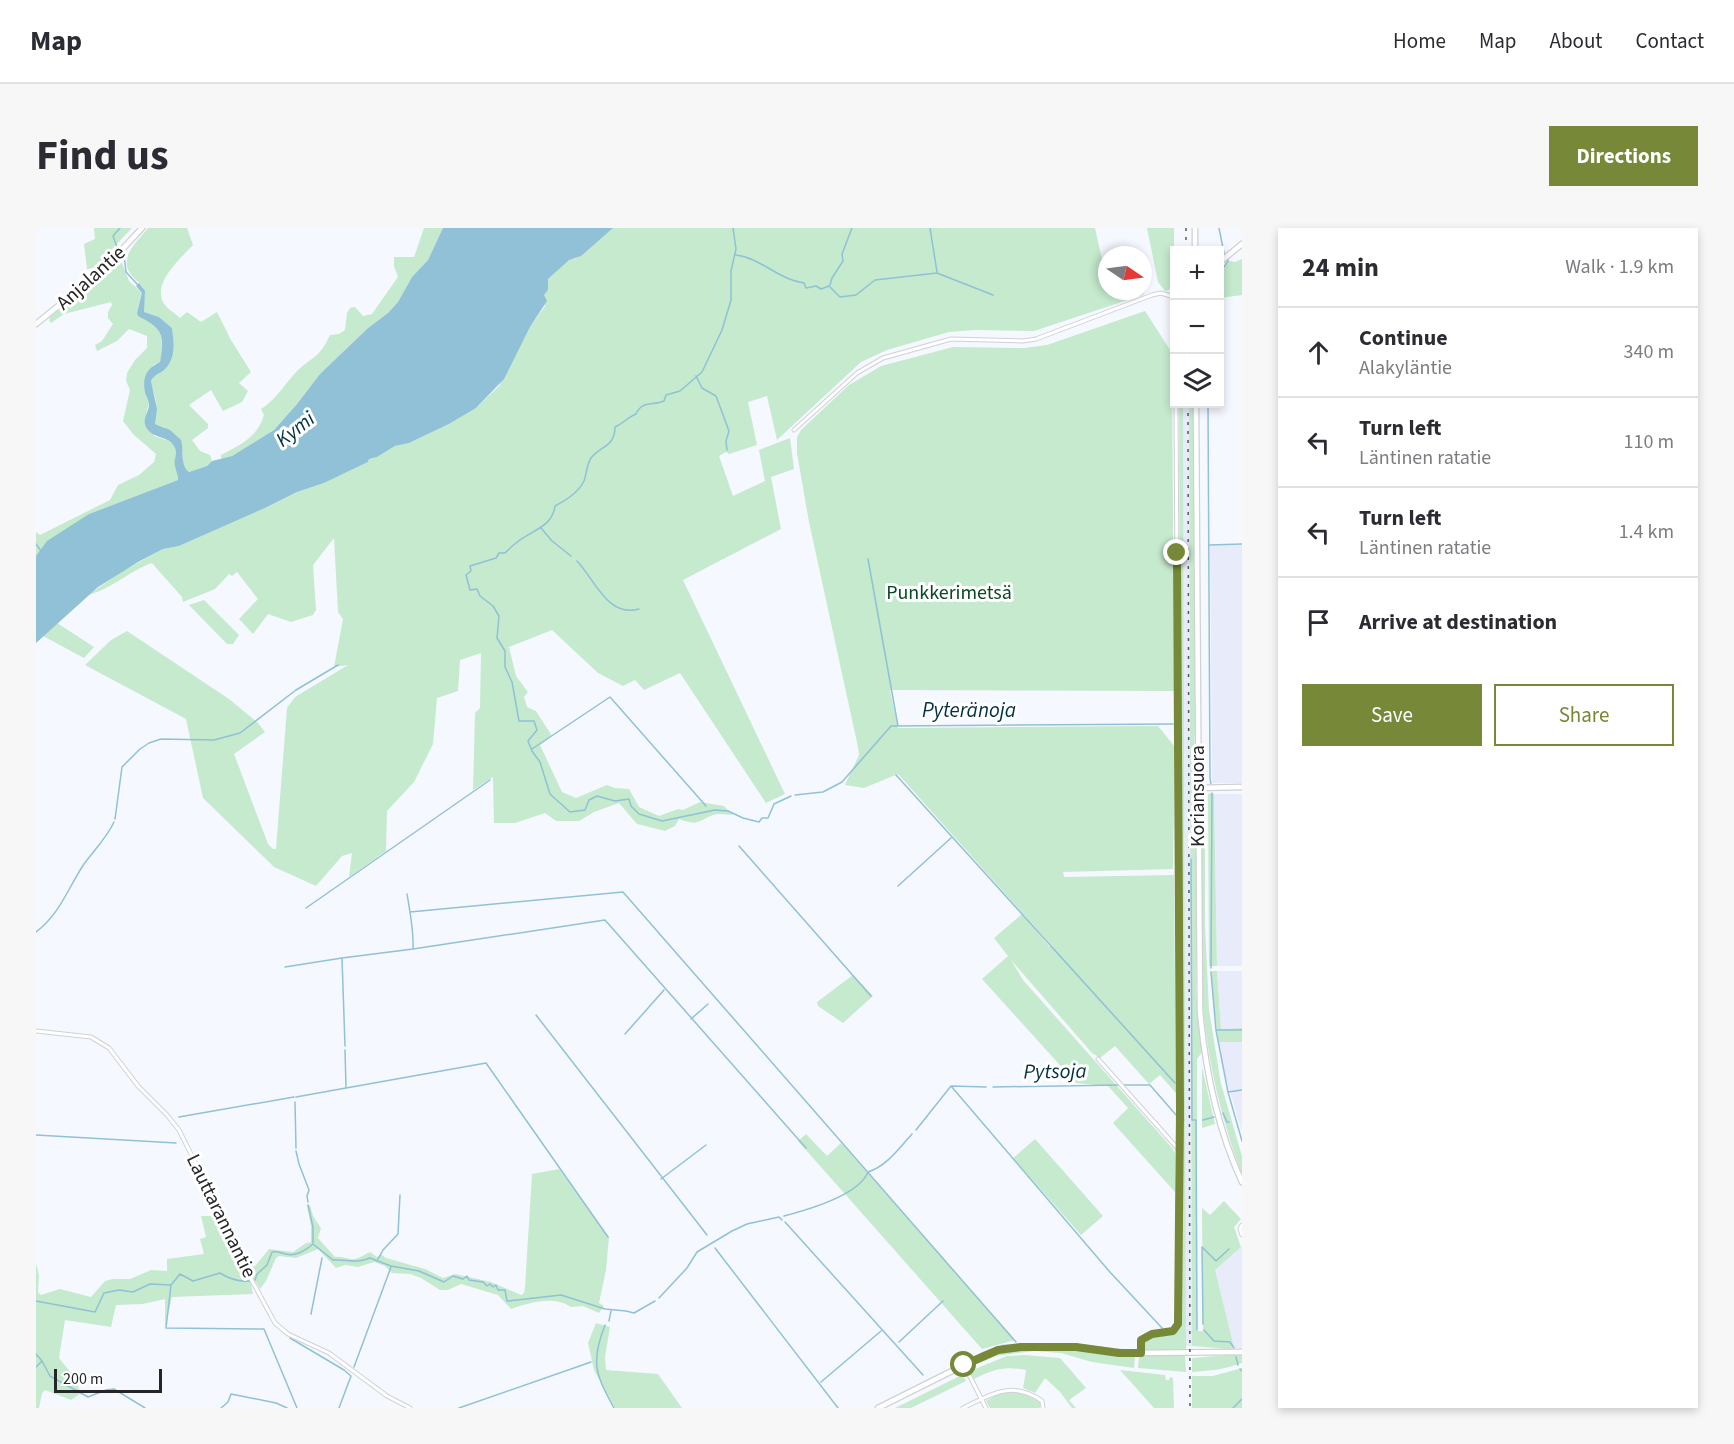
<!DOCTYPE html>
<html lang="en">
<head>
<meta charset="utf-8">
<style>
  :root { --surface:#fff; --page:#f7f7f7; --text:#2b2b33; --muted:#7c7c81; --line:#e1e1e2; --accent:#778838 }
  body { margin:0; font-family:"Source Sans 3",sans-serif; background:var(--page); color:var(--text) }
  .controls { position:absolute; right:18px; top:18px; display:grid; overflow:hidden; border-radius:0px; box-shadow:0 3px 9px #0003 }
  .controls button { width:54px; height:54px; display:grid; place-items:center; padding:0; border:0; border-bottom:2px solid var(--line); background:var(--surface); color:var(--text); font:30px sans-serif }
  .compass { position:absolute; left:1062px; top:18px; width:54px; height:54px; border-radius:50%; background:var(--surface); box-shadow:0 3px 9px #0003; rotate:103deg }
  .scale { position:absolute; left:18px; bottom:15px; width:108px; box-sizing:border-box; padding-left:6px; border:3px solid #262629; border-top:0; font-size:16px; line-height:21px; white-space:nowrap; color:#262629; -webkit-text-stroke:4px #fff; paint-order:stroke }
  .stop { position:absolute; width:18px; height:18px; margin:-14px; border:4px solid #778838; border-radius:50%; background:#fff }
  .stop.end { background:#778838; border-color:#fff; box-shadow:0 2px 6px #0008 }
  .list { margin:0; padding:0; list-style:none }
  h2 { display:flex; justify-content:space-between; align-items:center; height:78px; margin:0; padding:0 24px; font-size:26px }
  h2 small { font-size:20px; font-weight:400; color:var(--muted) }
  .list li { display:grid; grid-template-columns:39px 1fr auto; gap:18px; align-items:center; box-sizing:border-box; height:90px; padding:0 24px; border-top:2px solid var(--line) }
  .list b { display:block; font-size:22px; white-space:nowrap }
  .list p { margin:0; font-size:20px; white-space:nowrap; color:var(--muted) }
  .list em { font-size:20px; font-style:normal; color:var(--muted) }
  .actions { display:flex; gap:12px; padding:18px 24px }
  .actions a { flex:1; padding:14px 0; border:2px solid var(--accent); border-radius:0px; text-align:center; font-size:21px; color:var(--accent) }
  .actions .main { background:var(--accent); color:#fff }
  .icon { flex:none; width:33px; height:33px; fill:none; stroke:currentColor; stroke-width:2; stroke-linecap:round; stroke-linejoin:round }
  .map { position:relative; flex:none; width:1206px; height:1180px; overflow:hidden; border-radius:0px }
  header { display:flex; align-items:center; gap:36px; box-sizing:border-box; height:84px; padding:0 30px; background:var(--surface); border-bottom:2px solid var(--line) }
  header strong { font-size:28px }
  nav { display:flex; gap:33px; margin-inline-start:auto; font-size:21px }
  .intro { display:flex; align-items:center; justify-content:space-between; box-sizing:border-box; height:144px; padding:0 36px }
  h1 { margin:0; font-size:42px }
  .button { padding:15px 27px; border-radius:0px; background:var(--accent); color:#fff; font-size:21px; font-weight:700 }
  main { display:flex; gap:36px; padding:0 36px }
  aside { flex:1; background:var(--surface); border-radius:0px; box-shadow:0 3px 9px #0003 }
  .map>svg:first-child { display:block }
</style>
</head>
<body>
<header>
<strong>Map</strong>
<nav><a>Home</a><a>Map</a><a>About</a><a>Contact</a></nav>
</header>
<div class="intro"><h1>Find us</h1><a class="button">Directions</a></div>
<main>
<div class="map">
<svg width="1206" height="1180" viewBox="0 0 1206 1180">
  <rect width="100%" height="100%" fill="#f6f8ff"/>
  <path fill="#e8ecfa" d="M1147,176H1153L1156,1118H1150Z
    M1174,317H1206V555H1176Z
    M1178,566H1206V738H1181Z
    M1181,743H1206V800L1185,801Z
    M1183,814H1206V904L1189,847Z
    M1206,1018V1120H1198L1196,1115L1178,1042Z"/>
  <path fill="#c5eacd" d="M58,0H96L58,40L51,41L48,16L59,11Z
    M112,0H151L157,17C145,30 117,54 127,74C130,80 139,85 144,90L151,84L165,94L181,84L195,112L215,144L203,155L212,163L206,174L187,183L175,162L153,177L172,196V200L156,212L164,223L174,227L176,233L171,238L153,244L149,242L147,237V225L128,199L119,196C119,189 121,182 120,174C119,167 116,160 115,153C118,146 121,147 126,143C139,134 138,114 136,100L123,89L108,84C107,76 110,68 107,60C104,54 97,51 94,45C83,28 102,13 112,0Z
    M388,0H407L392,32L376,49L362,74L352,85L332,100L284,146L261,176L238,202L210,220L196,228L185,231V227C205,216 221,210 228,187L225,181C241,171 249,155 262,142C279,127 284,129 294,107L303,106L309,102L311,85L314,80L319,79L327,88L336,86L362,49L358,38V29H378Z
    M577,0H1059L1071,54V63H1073L1074,66L1107,63V61L1110,60L1107,67L998,103L938,102L913,104L851,122L825,134L741,212L731,168L712,174L721,217L693,226L690,224L683,228L697,268L729,253L723,222L754,210L758,241L735,249L745,301L647,352L749,566L730,575L644,445L608,462L599,452L587,458L562,445L516,402L473,419L480,448L492,464L488,469L491,479L500,483L516,508L504,517L526,564L540,570L571,557L579,560L593,561L603,579L623,588L642,581L647,582L664,574L688,578L697,587C691,587 683,585 677,587C660,594 662,598 643,591L639,598L629,603L601,596L583,575L558,584L543,593H520L509,585L479,595H458L457,549L437,562L439,485L444,480L445,425L424,432L422,463L401,470L397,516L378,554L351,583L350,623L313,649L316,625L306,628L280,658L238,639L167,570L150,491L49,437L75,412L91,403L193,471L222,495L229,504L198,526L232,616L237,621H240L251,480L259,469L312,437L298,439L307,391L302,384L298,310L277,337L280,382L277,387L255,394L232,386L217,406L203,391L222,371L201,344L196,348L193,346L179,361L147,374L146,369L116,335C93,343 76,361 52,367L85,344L127,321L143,318L229,280L261,264L288,255L332,234L333,231L341,229L359,218L373,215L413,196L440,180L463,158L494,99L509,78L508,67L512,62V51L532,32L540,30Z
    M1111,0H1138V48L1133,62L1129,63L1122,54Z
    M1206,31V67L1184,70V48L1193,33L1199,34Z
    M83,33L86,35L93,53L106,65L101,85C105,89 108,90 113,93C128,100 127,120 124,134L117,137L110,168L113,174L110,187L118,208C130,212 142,213 140,228C140,232 138,234 139,238C140,243 142,246 142,252L53,286L0,328V304L4,307L74,272L82,257L103,247L118,234L120,226L97,206L87,193L94,162L90,153L91,145L99,132L111,120V108L93,101L81,113L61,123L59,117L66,113L77,96L72,90V84L76,77L75,74L28,86L15,95L13,92L15,88L71,46Z
    M1109,83L1136,125L1138,463L854,462L862,500L1122,498L1139,519L1137,641L1027,644L1028,649L1138,647L1140,865L1124,847L1113,856L1079,818L1064,830L1056,825L975,732L987,752L1137,921L1139,925V964L1077,895L1092,880L1072,858L1040,855L946,751L972,728L958,710L986,686L1013,718L1017,719L862,546L828,560L809,557L823,527L822,519L773,294L761,225V209L765,202L813,157L845,138L917,119L988,120L1011,117Z
    M1143,176H1147L1150,1121L1109,1123L1107,1119L1109,1111C1122,1104 1135,1111 1145,1098L1146,907Z
    M1153,176H1158L1159,501C1157,537 1155,573 1160,609V765L1166,824L1161,831V1103H1167L1166,980L1174,987L1188,973L1205,991L1198,999L1205,1019L1179,1042L1198,1120L1193,1121L1156,1118Z
    M168,372L203,407L197,416H191L153,377Z
    M21,395L58,419L48,430L7,408Z
    M1169,562V696L1173,782L1185,856L1206,928V947C1184,888 1170,827 1166,764L1164,568Z
    M1175,565L1178,566L1181,738H1173L1172,566Z
    M1175,743H1181L1185,801L1206,800V814H1183L1177,774Z
    M817,747L837,768L807,795L782,778L781,774Z
    M1166,839L1179,896L1166,900Z
    M770,906L791,928L805,915L979,1112L946,1121L762,913Z
    M999,911L1067,988L1045,1007L977,930Z
    M523,941L573,1009L570,1042L563,1075L568,1078L563,1085L547,1078L535,1079C517,1067 493,1075 475,1081L462,1067L425,1056L412,1062H404L385,1050L374,1046L356,1045L349,1038L338,1034L322,1039L309,1037L300,1040L282,1021L260,1030L243,1028L240,1030L230,1053L224,1061L211,1039L219,1038L233,1021L257,1024L270,1015L275,1014V998L271,978L274,977L277,988L285,1000L282,1010L299,1029C306,1028 313,1032 319,1031C324,1030 329,1026 334,1024L341,1029L345,1026L350,1030L389,1041L407,1050L419,1046L455,1054L485,1067L488,1065L489,1059L496,946Z
    M165,988H184L194,1018L215,1056L217,1066L136,1069L129,1101V1071L107,1076L80,1077L75,1099L29,1092L23,1130L36,1146L45,1165L35,1172L9,1162L6,1165L3,1180H0V1036L3,1047L2,1064L5,1067L24,1061L55,1069L69,1053L77,1051H94L115,1042L131,1043V1031L168,1026L164,1011L170,1009Z
    M560,1095L574,1099L569,1129L570,1142L622,1146L646,1180H579L558,1142L552,1115Z
    M983,1121H1034L1077,1127L1099,1128L1098,1140L1056,1134L1025,1125L998,1123L960,1128L934,1139L935,1136C951,1127 966,1123 983,1121Z
    M1206,1126V1135C1190,1141 1173,1143 1156,1144V1130Z
    M989,1127L1024,1130L1050,1160L1033,1172L1040,1180H1036L1024,1164L1009,1150L999,1165L987,1160L990,1142C968,1138 958,1141 938,1151L934,1143L971,1128Z
    M1103,1128H1149L1150,1144L1102,1140Z
    M1206,1140V1180H1156V1148H1177Z
    M1084,1142L1129,1147L1130,1152H1133L1134,1149L1137,1150L1138,1180H1118Z
    M926,1147L930,1153L875,1180H859Z
    M976,1164L986,1165L1004,1174V1180H954L950,1173L962,1166Z"/>
  <path fill="#90c1d6" d="M407,0H577L545,28L533,32L512,51V62L508,67L511,73L494,99L468,151L440,180L413,196L373,215L359,218L341,229L333,231L332,234L288,255L261,264L229,280L143,318L127,321L102,334L62,359L0,415V328L11,313L53,286L142,252C142,246 140,244 139,238C137,232 142,227 139,220C134,207 117,212 110,199C106,191 112,186 113,177C113,172 110,169 109,164C106,149 111,140 124,134C129,106 126,100 102,88L101,85L106,65L100,58L103,55L109,63L108,84L123,89L136,100C138,114 140,130 129,141C124,146 118,146 115,153L121,181L119,196L134,202L145,212C148,222 144,238 153,244L171,238L176,233L196,228L238,202L261,176L284,146L332,100L352,85L362,74L376,49L392,32Z"/>
  <g fill="none" stroke-linecap="round" stroke-linejoin="round">
    <path stroke="#90c1d6" stroke-width="1.5" d="M697,0L700,21L695,43V72L686,102L666,144L644,163L630,167L628,173C617,178 606,172 600,186C592,189 588,195 579,199C579,219 564,218 555,230C550,238 551,245 548,253C542,265 530,272 519,278C516,300 495,302 480,315C476,318 472,322 469,325H463L460,330L434,338L435,343L430,347L434,362L441,361L444,368L457,378L463,388L461,410L469,423V439L476,454L483,493H498L501,502L492,513L496,523L504,534L514,566L534,584L549,582L553,572L561,568L579,573L593,571L595,578L603,586L626,593L679,582L692,583L707,590L723,594L726,590H732L738,576L755,568
      M894,0L901,44
      M1183,0L1188,25
      M82,22L77,8L84,0
      M88,27L90,44L102,57
      M700,27C725,30 743,52 768,55L770,60L780,58L785,61L793,58L804,69L820,67L839,52L901,45L957,67
      M1184,45L1192,33V30
      M794,57L796,50L807,33L806,26L816,0
      M660,148L666,160L680,168L693,203L690,213L691,222
      M1172,176L1174,550L1175,556
      M505,300L516,313L535,328
      M0,316L5,323
      M1174,317L1206,316
      M832,331L862,498
      M541,333C559,352 572,390 603,381
      M496,521L574,469L670,578
      M860,547L1139,855
      M759,567L787,564L806,554L855,498L1137,496
      M79,591L86,539L104,521L113,515L125,511L178,512L204,505L260,462L302,437
      M703,618L835,768
      M1155,631L1156,892H1160L1161,1102
      M862,658L915,610
      M270,680L454,552
      M374,684L587,664L980,1114
      M0,704C24,686 32,660 48,636C58,622 70,611 78,594
      M377,721L569,692L770,920
      M249,739L306,730
      M1175,740L1176,565
      M1175,744L1180,802
      M500,787L671,1007
      M655,791L672,776
      M589,806L628,762
      M309,818L306,730L377,721C378,703 374,684 371,666
      M1087,857H1114L1141,888
      M915,858L1073,1043L1126,1100
      M957,859L1083,857
      M310,860L450,835L572,1009
      M1206,862L1192,864L1206,913
      M1192,864L1180,802H1206
      M260,869L310,860L309,822
      M259,874L260,920
      M1187,885L1191,894H1193
      M143,889L258,869
      M1146,892H1148
      M1167,892L1178,889
      M880,902L915,858L950,859
      M0,907L140,915
      M260,923L263,936L273,962L271,968L272,974
      M625,951L670,917
      M272,977L277,999V1015
      M748,988C771,982 823,967 832,944C851,938 863,920 876,906
      M749,994L887,1147
      M679,1020L802,1180
      M342,1031L347,1022L362,1006L364,967
      M135,1057L130,1100L228,1101L261,1180
      M623,1070L651,1040L661,1024L696,1003L711,996L743,989L746,992
      M0,1073L59,1084L68,1065L83,1062L97,1064L114,1056L135,1057L144,1046L157,1053L184,1045C195,1052 207,1055 219,1052L221,1046L231,1037L236,1024C242,1023 244,1025 250,1026C260,1029 270,1022 277,1016L297,1032C312,1031 319,1036 334,1030L355,1038L383,1043L408,1054L417,1048L427,1051L431,1048L433,1052L447,1054L451,1058L454,1056L457,1059L460,1057L462,1062H469L471,1073L525,1067L569,1081L590,1083L598,1085L619,1073
      M275,1086L286,1030
      M573,1093L575,1083
      M1167,1096L1166,1019L1180,1033L1193,1021
      M569,1097C554,1135 560,1147 578,1180
      M1168,1102L1178,1113L1194,1114L1198,1120
      M254,1110L308,1142L315,1148L303,1180
      M863,1114L907,1073
      M0,1126L6,1133L0,1139
      M1200,1129L1202,1137
      M6,1133L14,1148L52,1169L70,1162L78,1161L109,1180
      M318,1139L355,1039
      M1204,1141L1206,1143
      M785,1154L845,1103
      M185,1180L192,1174L195,1166L240,1175L251,1180
      M423,1180L555,1134
      M1197,1180L1206,1171"/>
    <g stroke="#cfd1d7" stroke-width="5">
      <path id="street" d="M758,202L821,145L847,130L915,111L987,113L1000,111L1116,67L1125,65L1138,69
        M0,803L55,809L73,820L102,858L131,887L143,902L184,984L202,1027L239,1095L252,1106L293,1125L351,1168L374,1180
        M1062,831L1143,922
        M1206,997L1204,1001L1206,1007
        M1105,1124V1112L1116,1106L1137,1103L1142,1096L1143,1091L1144,884L1140,176
        M928,1137L950,1180
        M927,1180C956,1166 976,1152 1006,1173L1007,1180"/>
    </g>
    <g stroke="#cfd1d7" stroke-width="7">
      <path id="secondary" d="M1159,0V22
        M1184,34L1206,16
        M0,96L68,41L106,0
        M1160,176L1164,783C1169,840 1182,902 1206,954
        M1162,560L1206,559
        M842,1180L948,1127L967,1120L1040,1119L1091,1125L1206,1124"/>
    </g>
    <use href="#street" stroke="#fff" stroke-width="3"/>
    <use href="#secondary" stroke="#fff" stroke-width="4.5"/>
    <path stroke="#58585c" stroke-width="1.5" stroke-dasharray="3 6" stroke-linecap="butt" d="M1150,0V22
      M1152,176L1154,1180"/>
  </g>
  <g fill="none" stroke-linecap="round" stroke-linejoin="round">
    <path stroke="#778838" stroke-width="8" d="M928,1137L962,1122L985,1119H1040L1083,1125H1105V1112L1116,1106L1137,1103L1142,1096L1144,884L1141,325"/>
  </g>
  <g text-anchor="middle" dominant-baseline="central" stroke-width="6" stroke-linejoin="round" paint-order="stroke">
    <g font-size="20" fill="#262629" stroke="#fff">
      <text transform="translate(55 50) rotate(-42)">Anjalantie</text>
      <text transform="translate(1162 568) rotate(-90)">Koriansuora</text>
      <text transform="translate(185 988) rotate(64)">Lauttarannantie</text>
    </g>
    <g font-size="20" fill="#084923" stroke="#fff">
      <text x="913" y="365">Punkkerimetsä</text>
    </g>
    <g font-size="21" font-style="italic" fill="#023140" stroke="#fff">
      <text transform="translate(259 201) rotate(-38)">Kymi</text>
      <text x="933" y="482">Pyteränoja</text>
      <text transform="translate(1019 843) rotate(-1)">Pytsoja</text>
    </g>
  </g>
</svg>
<div class="controls">
<button>+</button>
<button>−</button>
<button><svg class="icon" aria-label="layers" viewBox="0 0 24 24"><path d="M12 4l9 5-9 5-9-5zM3 14l9 5 9-5"/></svg></button>
</div>
<svg class="compass" viewBox="-18 -18 36 36"><path d="M0-13l5 13h-10z" fill="#e53935"/><path d="M0 13l5-13h-10z" fill="#7c7c81"/></svg>
<div class="scale">200 m</div>
<div class="stop" style="left:928px;top:1137px"></div>
<div class="stop end" style="left:1141px;top:325px"></div>
</div>
<aside>
<h2>24 min<small>Walk · 1.9 km</small></h2>
<ul class="list">
<li><svg class="icon" aria-label="ahead" viewBox="0 0 24 24"><path d="M12 20V5M6 11l6-6 6 6"/></svg><div><b>Continue</b><p>Alakyläntie</p></div><em>340 m</em></li>
<li><svg class="icon" aria-label="left" viewBox="0 0 24 24"><path d="M17 20v-9H6M10 6l-5 5 5 5"/></svg><div><b>Turn left</b><p>Läntinen ratatie</p></div><em>110 m</em></li>
<li><svg class="icon" aria-label="left" viewBox="0 0 24 24"><path d="M17 20v-9H6M10 6l-5 5 5 5"/></svg><div><b>Turn left</b><p>Läntinen ratatie</p></div><em>1.4 km</em></li>
<li><svg class="icon" aria-label="arrive" viewBox="0 0 24 24"><path d="M6 21V4h12l-3 4 3 4H6"/></svg><div><b>Arrive at destination</b></div></li>
</ul>
<div class="actions"><a class="main">Save</a><a>Share</a></div>
</aside>
</main>
</body>
</html>
